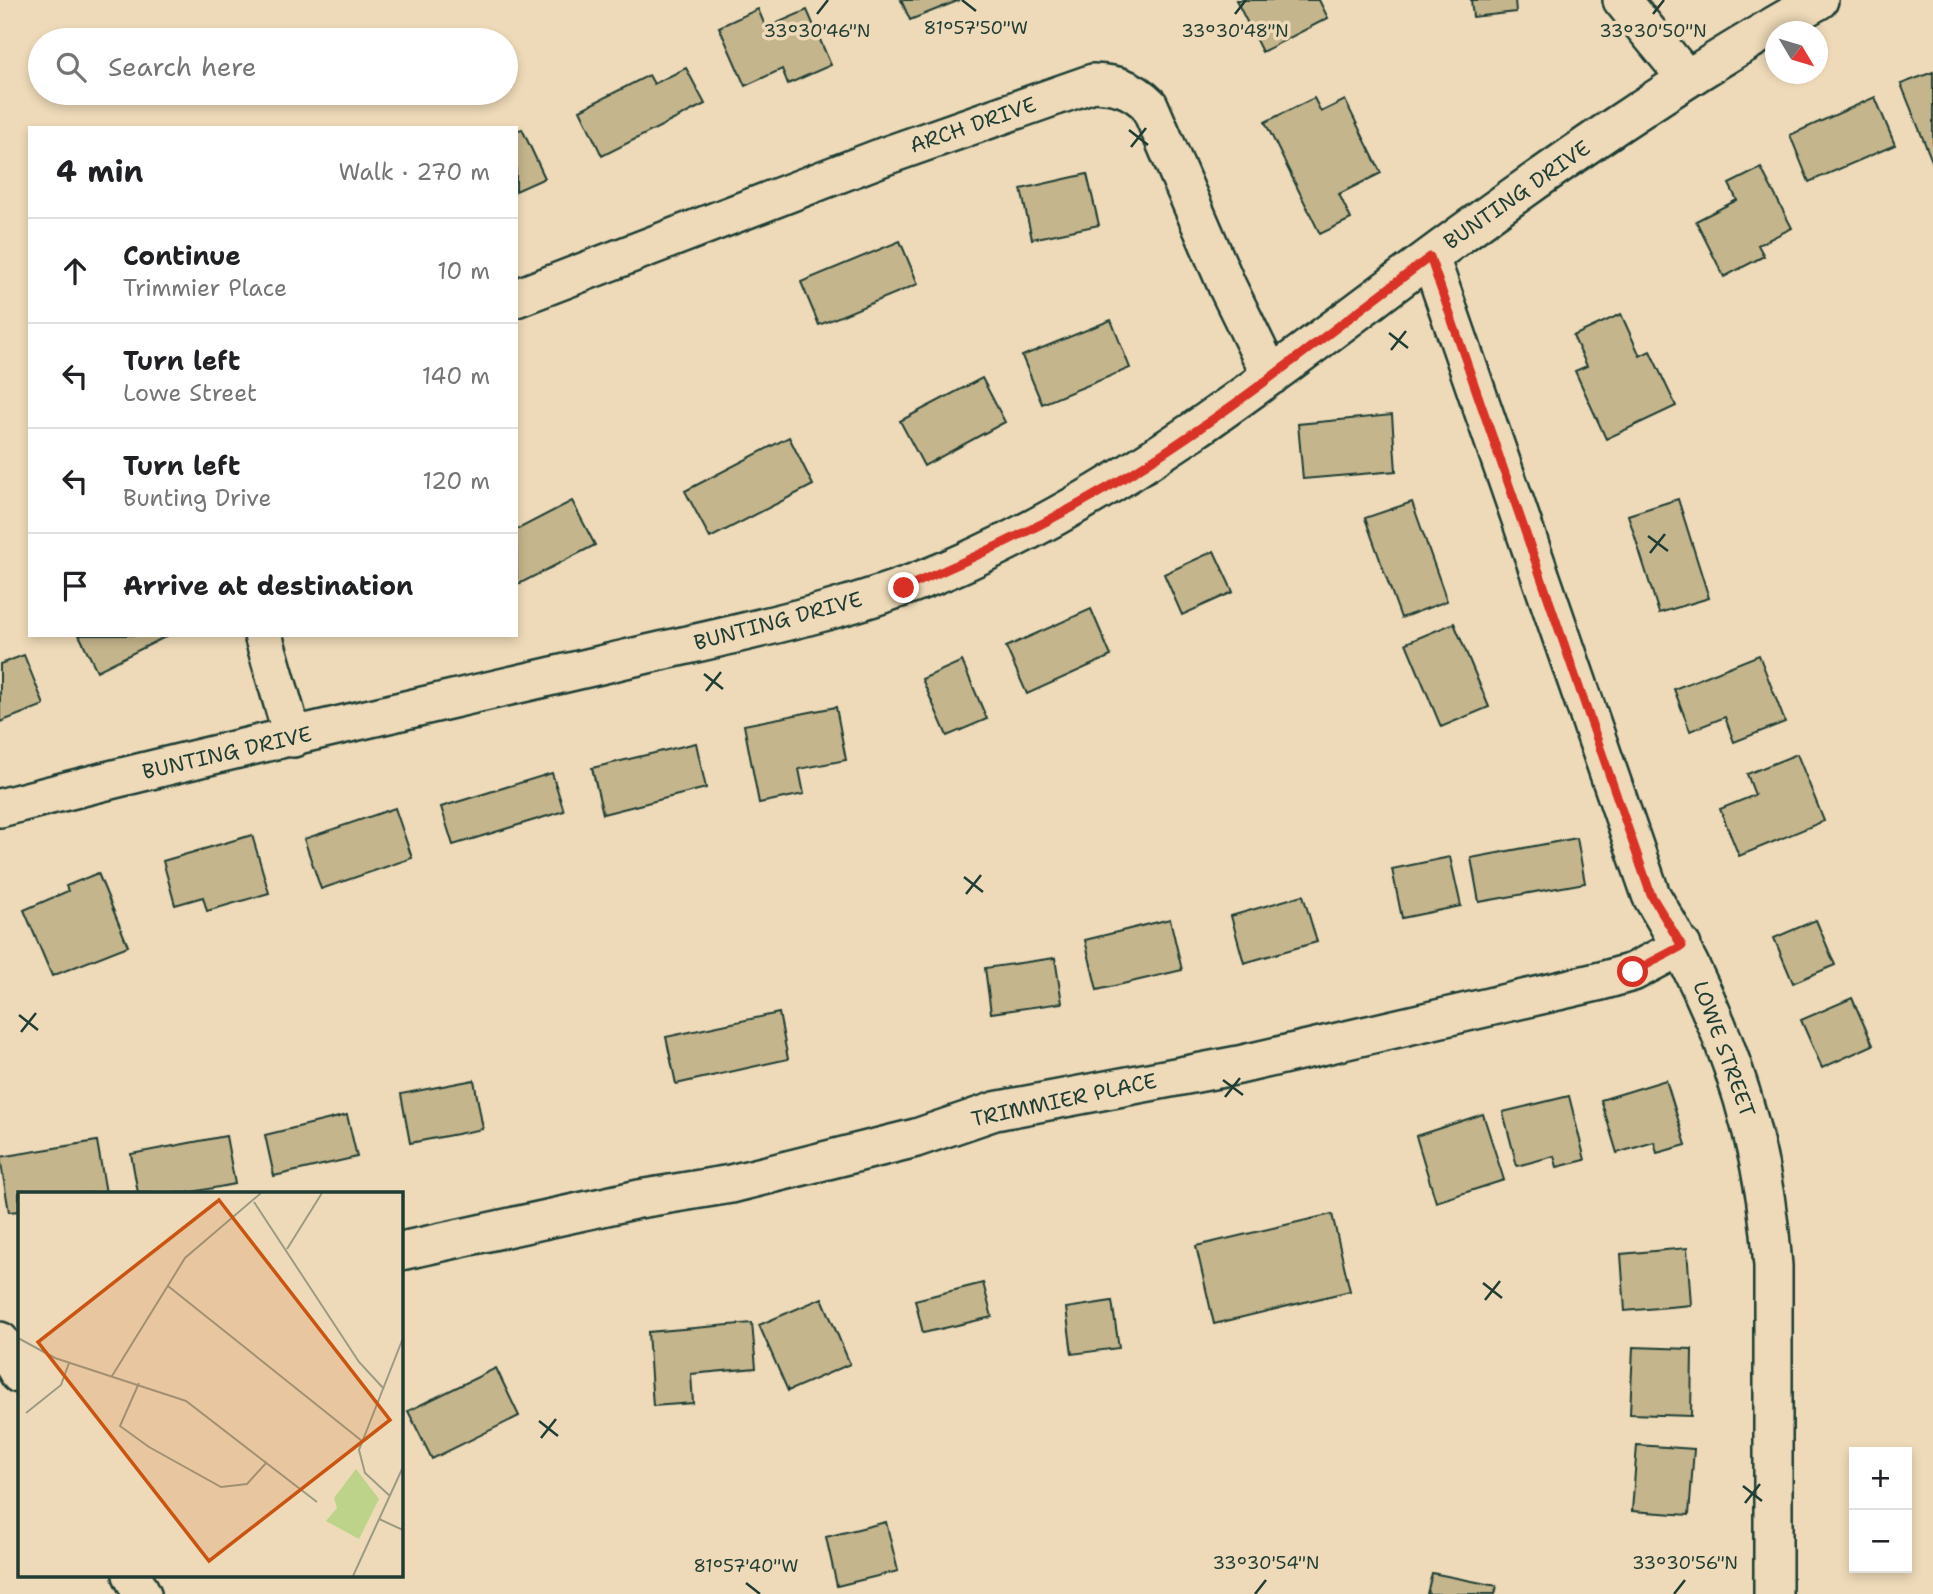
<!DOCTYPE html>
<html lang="en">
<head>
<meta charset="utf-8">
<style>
  :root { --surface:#fff; --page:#f2f2f2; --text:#202124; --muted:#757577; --line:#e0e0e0 }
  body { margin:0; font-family:"Shantell Sans",sans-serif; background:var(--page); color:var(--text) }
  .controls { position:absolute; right:21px; bottom:21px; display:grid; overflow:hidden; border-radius:0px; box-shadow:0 4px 10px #0003 }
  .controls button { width:63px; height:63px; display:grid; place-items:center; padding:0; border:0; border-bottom:2px solid var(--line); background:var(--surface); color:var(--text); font:35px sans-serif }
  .compass { position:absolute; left:1765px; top:21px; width:63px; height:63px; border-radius:50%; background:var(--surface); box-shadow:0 4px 10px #0003; rotate:128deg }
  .stop { position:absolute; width:21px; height:21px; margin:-16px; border:5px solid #d93025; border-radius:50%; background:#fff }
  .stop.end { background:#d93025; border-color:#fff; box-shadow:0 2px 7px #0008 }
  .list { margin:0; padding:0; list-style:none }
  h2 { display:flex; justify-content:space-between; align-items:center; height:91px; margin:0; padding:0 28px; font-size:30px }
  h2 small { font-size:23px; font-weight:400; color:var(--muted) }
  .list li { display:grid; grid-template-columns:46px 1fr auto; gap:21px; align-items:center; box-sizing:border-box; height:105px; padding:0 28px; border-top:2px solid var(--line) }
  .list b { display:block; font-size:26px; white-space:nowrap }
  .list p { margin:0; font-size:23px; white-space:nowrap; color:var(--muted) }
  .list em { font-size:23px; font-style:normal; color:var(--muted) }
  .icon { flex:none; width:38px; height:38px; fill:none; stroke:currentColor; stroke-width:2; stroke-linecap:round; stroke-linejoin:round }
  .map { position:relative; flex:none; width:1933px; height:1594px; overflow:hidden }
  .search { position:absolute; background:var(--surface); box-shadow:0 4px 10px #0003; left:28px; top:28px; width:490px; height:77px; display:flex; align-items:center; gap:18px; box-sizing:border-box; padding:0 24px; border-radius:38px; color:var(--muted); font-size:26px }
  .panel { position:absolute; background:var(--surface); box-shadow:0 4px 10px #0003; left:28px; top:126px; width:490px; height:511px; border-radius:0px }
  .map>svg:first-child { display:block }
</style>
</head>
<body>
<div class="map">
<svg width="1933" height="1594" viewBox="0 0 1933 1594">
  <rect width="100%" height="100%" fill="#eedab8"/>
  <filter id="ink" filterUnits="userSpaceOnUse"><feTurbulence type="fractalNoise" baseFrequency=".0143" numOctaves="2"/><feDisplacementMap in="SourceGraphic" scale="14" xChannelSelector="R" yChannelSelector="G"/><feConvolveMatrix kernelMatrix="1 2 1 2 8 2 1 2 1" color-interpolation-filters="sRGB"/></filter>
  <g filter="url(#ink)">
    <path fill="#c5b58c" stroke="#1f3d34" stroke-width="2" d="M901,0H960L910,20Z
      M1236,0H1319L1328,18L1262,52Z
      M1471,0H1515L1516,12L1473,17Z
      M758,9L766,28L807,10L831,65L788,84L782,69L745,86L719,27Z
      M686,68L705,104L602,156L580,110L649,75L654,84Z
      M1933,72V160L1932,161L1901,84Z
      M1875,97L1895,145L1809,182L1790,135Z
      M1314,98L1321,112L1345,100L1381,173L1339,194L1351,219L1320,234L1265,122Z
      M522,129L545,178L516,191V131Z
      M1761,168L1792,228L1758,245L1764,256L1724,277L1696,221L1737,200L1729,184Z
      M1087,174L1099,225L1032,239L1021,189Z
      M900,241L918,284L819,325L801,282Z
      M1621,314L1640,356L1650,351L1676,406L1606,439L1575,371L1587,366L1573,336Z
      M1111,320L1130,368L1042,404L1022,356Z
      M982,378L1005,422L924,466L900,421Z
      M1392,415L1396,471L1303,479L1298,424Z
      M789,437L813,485L710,538L685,491Z
      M1678,499L1709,598L1659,613L1628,515Z
      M572,501L595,545L517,585L516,530Z
      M1412,502L1447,601L1401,618L1365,518Z
      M1214,551L1233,592L1182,615L1164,574Z
      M1091,609L1111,656L1027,694L1006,647Z
      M1454,623L1489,707L1441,727L1406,643Z
      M79,635H169L97,671Z
      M24,655L44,705L0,722V664Z
      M1759,655L1785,722L1734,742L1725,717L1690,731L1674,689Z
      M962,661L987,719L947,736L922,679Z
      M836,707L846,760L799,769L804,794L759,803L744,725Z
      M696,743L706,788L603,814L592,768Z
      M1797,754L1824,821L1739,856L1720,809L1755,795L1747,774Z
      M552,773L564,811L453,845L441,807Z
      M395,808L412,858L321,889L304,839Z
      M252,835L269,893L207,911L203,897L175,905L163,861Z
      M1577,838L1585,883L1479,902L1471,858Z
      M1450,857L1461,906L1402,918L1392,869Z
      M98,873L128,946L52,976L24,910L68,891L66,886Z
      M1303,895L1317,942L1244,963L1231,916Z
      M1170,919L1182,970L1097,990L1085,940Z
      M1816,920L1835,965L1793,983L1774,938Z
      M1055,958L1062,1003L991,1013L985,968Z
      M1852,998L1873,1045L1822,1068L1801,1020Z
      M779,1013L788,1059L676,1084L666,1037Z
      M474,1080L483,1129L410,1143L401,1094Z
      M1666,1080L1686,1145L1657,1153L1654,1142L1617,1153L1601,1100Z
      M1569,1096L1585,1160L1557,1167L1554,1156L1517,1166L1503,1112Z
      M1483,1114L1504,1180L1436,1202L1416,1136Z
      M347,1115L357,1157L274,1176L265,1135Z
      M226,1136L235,1184L187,1193H138L131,1154Z
      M97,1141L106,1193H19V1211L9,1212L0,1157Z
      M1332,1214L1350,1291L1214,1324L1196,1246Z
      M1687,1248L1691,1305L1625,1311L1621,1254Z
      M983,1283L992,1317L923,1333L915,1300Z
      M822,1298L850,1364L788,1391L759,1325Z
      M1112,1301L1119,1348L1072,1354L1066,1308Z
      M752,1323L756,1368L691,1374L693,1403L653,1406L648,1332Z
      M1633,1347L1692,1349L1691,1416L1630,1414Z
      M496,1368L519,1416L432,1459L408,1411Z
      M1637,1445L1694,1449L1689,1515L1632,1511Z
      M886,1522L898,1571L837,1586L826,1537Z
      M1432,1573L1497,1586L1495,1594H1427Z"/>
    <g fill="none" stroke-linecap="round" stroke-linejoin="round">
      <g stroke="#1f3d34" stroke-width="42">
        <path id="minor" d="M1622,0L1687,79
          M1430,257L1651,895C1720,1008 1764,1133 1773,1266V1594
          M516,298L885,156L1093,83C1117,84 1132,88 1149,105L1227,286L1271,376
          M263,635L293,738
          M0,808C203,755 408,710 613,662C736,633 867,610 982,554C1146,477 1285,365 1430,257C1555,165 1683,76 1819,0
          M401,1251L639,1199L731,1184L916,1138L995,1111L1239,1065L1601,981L1633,972L1682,946
          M0,1341L19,1374
          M132,1575L142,1594"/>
      </g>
      <use href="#minor" stroke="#eedab8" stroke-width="37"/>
    </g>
  </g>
  <g fill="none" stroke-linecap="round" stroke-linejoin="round" filter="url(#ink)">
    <path stroke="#d93025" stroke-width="9" d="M904,588C982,555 1059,518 1132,473C1236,408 1332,330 1430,257L1651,895L1682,946L1633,972"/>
  </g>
  <path fill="none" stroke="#1f3d34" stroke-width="2.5" d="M962,0L976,11M817,14L828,0M1235,14L1246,0M1653,14L1664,0M1129,130L1148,145M1131,147L1146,128M1389,333L1408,348M1391,350L1406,331M1648,536L1668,551M1650,553L1665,534M704,674L723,689M706,691L721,672M964,877L983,892M966,894L981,875M19,1015L38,1030M21,1032L36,1013M1223,1080L1243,1095M1225,1097L1240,1078M1483,1283L1502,1298M1485,1300L1500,1281M539,1421L558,1436M541,1438L556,1419M1743,1486L1762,1501M1745,1503L1760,1484M746,1583L760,1594M1255,1594L1266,1580M1674,1594L1685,1580"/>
  <g text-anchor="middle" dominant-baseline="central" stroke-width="7" stroke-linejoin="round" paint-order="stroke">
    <g font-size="21" fill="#1f3d34" stroke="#eedab8">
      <text transform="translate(973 125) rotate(-19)">ARCH DRIVE</text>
      <text transform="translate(1517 195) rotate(-35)">BUNTING DRIVE</text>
      <text transform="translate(778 621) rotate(-15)">BUNTING DRIVE</text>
      <text transform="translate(227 753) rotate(-13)">BUNTING DRIVE</text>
      <text transform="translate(1724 1049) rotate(70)">LOWE STREET</text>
      <text transform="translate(1064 1100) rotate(-12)">TRIMMIER PLACE</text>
    </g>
  </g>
  <g transform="translate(18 1192)">
    <rect width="385" height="385" fill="#eedab8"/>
    <path d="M338,277L361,307L341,347L308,329L319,316L316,306Z" fill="#bcd389"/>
    <path fill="none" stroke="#9b9b83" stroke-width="2" d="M236,10L341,170L366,197M269,57L304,1M150,94L344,249M0,146L37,166L168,209L299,310M94,184L167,66L243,1M121,191L102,234L131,255L203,295L229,292L249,270M8,221L43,193L51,171M372,304L347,281L341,258L385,146M361,327L385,338M335,384L385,275"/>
    <path fill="#ca5512" fill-opacity="0.15" stroke="#ca5512" stroke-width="3.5" d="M201,8L372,228L191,369L20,150Z"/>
    <rect width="385" height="385" fill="none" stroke="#1f3d34" stroke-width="3.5"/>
  </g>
  <g font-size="18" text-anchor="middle" fill="#1f3d34" stroke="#eedab8" stroke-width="7" stroke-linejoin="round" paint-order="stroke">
    <text x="976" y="34">81°57'50"W</text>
    <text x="1653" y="37">33°30'50"N</text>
    <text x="817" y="37">33°30'46"N</text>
    <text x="1235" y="37">33°30'48"N</text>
    <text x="1266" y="1569">33°30'54"N</text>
    <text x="1685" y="1569">33°30'56"N</text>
    <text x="746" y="1572">81°57'40"W</text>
  </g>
</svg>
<div class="controls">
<button>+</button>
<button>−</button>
</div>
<svg class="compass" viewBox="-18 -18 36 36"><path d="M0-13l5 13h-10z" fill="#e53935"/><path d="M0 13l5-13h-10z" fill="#757577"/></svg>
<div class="stop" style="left:1633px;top:972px"></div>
<div class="stop end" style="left:904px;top:588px"></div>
<div class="search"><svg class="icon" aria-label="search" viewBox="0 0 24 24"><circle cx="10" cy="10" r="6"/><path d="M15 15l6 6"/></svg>Search here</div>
<section class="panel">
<h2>4 min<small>Walk · 270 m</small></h2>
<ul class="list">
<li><svg class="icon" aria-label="ahead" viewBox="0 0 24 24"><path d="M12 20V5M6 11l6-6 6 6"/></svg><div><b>Continue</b><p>Trimmier Place</p></div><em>10 m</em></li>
<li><svg class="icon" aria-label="left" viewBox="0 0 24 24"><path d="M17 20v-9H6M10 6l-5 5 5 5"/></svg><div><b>Turn left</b><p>Lowe Street</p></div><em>140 m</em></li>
<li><svg class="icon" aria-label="left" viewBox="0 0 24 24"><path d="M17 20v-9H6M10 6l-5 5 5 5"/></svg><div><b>Turn left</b><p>Bunting Drive</p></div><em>120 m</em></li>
<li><svg class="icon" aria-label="arrive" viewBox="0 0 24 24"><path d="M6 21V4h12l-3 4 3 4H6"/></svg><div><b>Arrive at destination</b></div></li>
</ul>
</section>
</div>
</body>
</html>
